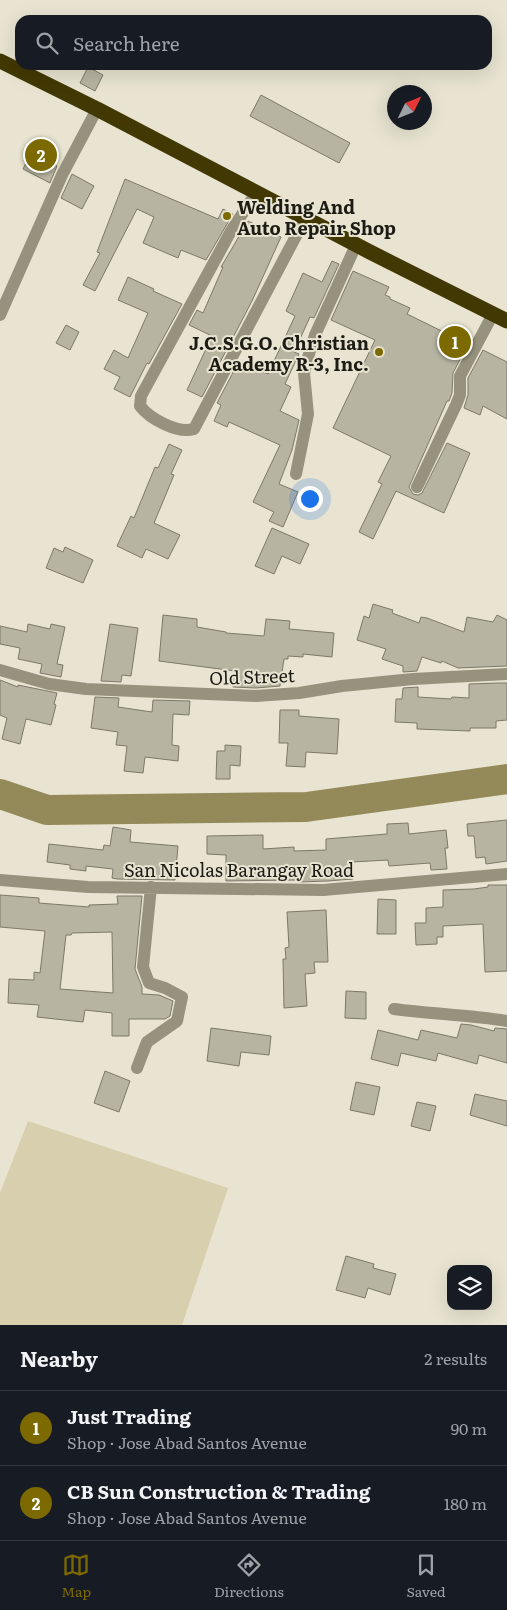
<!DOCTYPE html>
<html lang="en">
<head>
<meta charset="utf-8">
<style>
  :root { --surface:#171b24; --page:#20242c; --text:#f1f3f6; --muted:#9ea1a6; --line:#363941; --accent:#7c6900 }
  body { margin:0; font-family:Literata,serif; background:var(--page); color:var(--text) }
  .controls { position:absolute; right:15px; bottom:15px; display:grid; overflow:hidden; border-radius:10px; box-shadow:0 5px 20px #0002 }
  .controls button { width:45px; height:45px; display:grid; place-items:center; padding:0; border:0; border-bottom:1px solid var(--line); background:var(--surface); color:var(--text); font:25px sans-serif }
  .compass { position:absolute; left:387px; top:85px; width:45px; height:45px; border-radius:50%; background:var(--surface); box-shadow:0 5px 20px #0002; rotate:47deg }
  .you { position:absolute; left:309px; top:498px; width:18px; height:18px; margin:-12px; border:4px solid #fff; border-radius:50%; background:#1a73e8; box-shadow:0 0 0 8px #1a73e833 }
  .badge { display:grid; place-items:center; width:32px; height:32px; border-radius:50%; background:var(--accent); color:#fff; font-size:16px; font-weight:700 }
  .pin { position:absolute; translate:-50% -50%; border:2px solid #fff; box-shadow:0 1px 5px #0006 }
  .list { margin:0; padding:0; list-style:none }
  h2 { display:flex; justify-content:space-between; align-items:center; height:65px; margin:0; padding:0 20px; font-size:21px }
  h2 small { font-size:16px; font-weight:400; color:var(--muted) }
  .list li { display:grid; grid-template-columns:32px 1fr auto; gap:15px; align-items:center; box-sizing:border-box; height:75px; padding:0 20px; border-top:1px solid var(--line) }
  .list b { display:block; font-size:19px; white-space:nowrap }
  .list p { margin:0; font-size:16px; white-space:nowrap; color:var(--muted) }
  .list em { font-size:16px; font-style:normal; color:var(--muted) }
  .icon { flex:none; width:28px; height:28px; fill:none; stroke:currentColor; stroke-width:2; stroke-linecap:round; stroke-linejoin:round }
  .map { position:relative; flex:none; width:507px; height:1325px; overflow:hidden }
  .search { position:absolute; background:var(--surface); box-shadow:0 5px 20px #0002; left:15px; right:15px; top:15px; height:55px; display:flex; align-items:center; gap:12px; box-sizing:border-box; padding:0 18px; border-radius:15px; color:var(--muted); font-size:19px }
  .sheet { height:215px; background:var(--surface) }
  nav { display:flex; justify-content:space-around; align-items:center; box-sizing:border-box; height:70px; border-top:1px solid var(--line); background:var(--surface); font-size:14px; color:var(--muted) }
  nav a { display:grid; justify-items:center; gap:2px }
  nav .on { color:var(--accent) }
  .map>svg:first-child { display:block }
</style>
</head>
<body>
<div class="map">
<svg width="507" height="1325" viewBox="0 0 507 1325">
  <rect width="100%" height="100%" fill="#e8e4d1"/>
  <path fill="#d7cfae" d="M28,1121L228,1188L182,1325H0V1193Z"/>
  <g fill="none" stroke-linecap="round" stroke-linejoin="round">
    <path stroke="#948959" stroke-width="30" d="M0,794L47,810L306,807L507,779"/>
  </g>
  <path fill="#b8b4a2" stroke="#7d7969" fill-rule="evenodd" d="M88,67L103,75L95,91L80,83Z
    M261,95L350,143L339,163L250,116Z
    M35,145L55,155L51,163L57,166L50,183L23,169Z
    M72,174L94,186L82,209L61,198Z
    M125,179L218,219L223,209L233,214L206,260L181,250L178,258L143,243L154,217L137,209L95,291L83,285L100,253L97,252Z
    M248,221L281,237L252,301L202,397L187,390L212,336L189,325L197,310L203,313L223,267H221Z
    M332,261L339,264L314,318L310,317L294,352L299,354L285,384L291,387L280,411L299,420L292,450L279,484L298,492L283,527L269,521L274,512L253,502L280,445L229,422L227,427L214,421L221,405L217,403L239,361L268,374L295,316L286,311L303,273L322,282Z
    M353,271L389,287L385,295L390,297V299L410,308L407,314L468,344L453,373L452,393L449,401H447L409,487L413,494L418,495L422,493L447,443L470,453L444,513L396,491L373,539L359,532L382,484L378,482L391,456L333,428L375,340L331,320Z
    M128,277L154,289L153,291L182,304L149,364L147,363L130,397L114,389L120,377L104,369L114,350L128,358L148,313L118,300Z
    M66,325L79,332L70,350L56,343Z
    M483,350L507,362V419L483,406L480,415L464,408L468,395V378Z
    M169,444L182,450L171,474L174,475L154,523L180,535L168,559L146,549L142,558L117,546L131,516L134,518L155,467L158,468Z
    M272,528L309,544L300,564L282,556L274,574L255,566Z
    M65,547L93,560L83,583L46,568L54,548L63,552Z
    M373,604L393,610L392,613L419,623L421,617L427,618L464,632L467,617L493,622L497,615L507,620V666L458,668L442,661L441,663L422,657L417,671L403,672V666L382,659L386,649L357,640L364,616L369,618Z
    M163,615L197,619V627L226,632V633L264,636L266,619L290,621L289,629L334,633L332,657L303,654V657L288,656V659H284L280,686L256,688L233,687L235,671L159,661Z
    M28,624L50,629L51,624L65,627L57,664L63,665L61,677L40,673L42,664L18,659L20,648L0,644V626L27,632Z
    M110,624L138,628L131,676L122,675L121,682L101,681Z
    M0,680L18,687V685L57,693L54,704L56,705L51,725L26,719L20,744L2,739L7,718L0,715Z
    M497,683H507V720L496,721V728H470V731L417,729V723L395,722L396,699H402L403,688L418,687V697L451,699L452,697L469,698V684Z
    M95,697L119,698L118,707L152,712L153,700L190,701L189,715L173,714L172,745L179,746L178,761L145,757L143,773L124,771L127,746L116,745L118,732L91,728Z
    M280,710H299V716L339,719L337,754L306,752L305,767L286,766L288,743H279Z
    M225,745L241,746L240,766L230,765V779H216L217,751H225Z
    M507,820V861L486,864L485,857L476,858L474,836H468L467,824Z
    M408,823L409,834L446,830L448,848H445L447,869L431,870L430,863L389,866L388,860L352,862L353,879L328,881L298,882L297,880L226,881V855L207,854V836L263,835V849L294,847V851L326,850V839L387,834V824Z
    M113,827L131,830L130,842L178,846L175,880L117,879L112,878L113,869L86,866V871L70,869V865L47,862L49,844L103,850L104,845L110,846Z
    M488,885H507V971L485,972L483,924L443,926V937H437V944L416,945L415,923H426V908L443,907V890L474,889L488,887Z
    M0,895L39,898V903L89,907V905L118,904L117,896H142L135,969L142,987V994L159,995L173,1001L170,1016L165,1019H129V1036H112V1013L85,1010L83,1022L37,1017L39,1005L8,1003L9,979L34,980V972L40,973L45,931L0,927ZM112,932L113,993L60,989L66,935H71L72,933Z
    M378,899L396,900V934H377Z
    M326,910L328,962H314L315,973L305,974L307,1006L284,1008L283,959H286L285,948L289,947L287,912Z
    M346,991L366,992V1019L345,1018Z
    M461,1024L471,1025L494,1031L495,1028L507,1029V1063L479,1055L477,1064L438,1053L436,1061L401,1053L398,1066L371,1059L378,1030L418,1040L421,1030L457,1038Z
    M211,1028L271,1036L269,1055L241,1052L239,1066L207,1061Z
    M105,1071L130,1081L119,1112L94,1103Z
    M356,1082L380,1087L374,1115L350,1110Z
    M475,1094L507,1101V1126L470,1115Z
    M417,1102L436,1106L430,1131L411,1126Z
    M346,1256L374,1264L373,1268L396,1274L390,1295L368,1288L365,1298L336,1290Z"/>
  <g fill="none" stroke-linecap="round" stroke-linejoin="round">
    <path stroke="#96927d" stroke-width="12" d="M256,193L231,231L141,396L140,406C150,419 178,434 194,429L305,219
      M0,315L62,175L97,109
      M296,474L308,414L304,373L309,354L315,335L356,245
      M417,487L456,405L460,395V376L493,314
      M0,670L49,684L86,689L256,696L299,693L342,686L413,679L507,674
      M0,880L88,887L323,890L507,874
      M394,1009C432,1014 469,1015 507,1021
      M137,1068L147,1042L177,1021L182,997L165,988L149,983L143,967L151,887"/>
    <path stroke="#423803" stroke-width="15" d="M0,61L97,109L368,251L507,321"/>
  </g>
  <g fill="#7c6900" stroke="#e8e4d1" stroke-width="2">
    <circle cx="227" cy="216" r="5"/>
    <circle cx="379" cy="352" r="5"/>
  </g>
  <g text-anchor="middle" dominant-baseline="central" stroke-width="4" stroke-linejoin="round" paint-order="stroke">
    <g font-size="18" font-weight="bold" fill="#1c1b14" stroke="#e8e4d1" text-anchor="start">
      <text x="237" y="206">Welding And<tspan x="237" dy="21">Auto Repair Shop</tspan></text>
      <text x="369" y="342" text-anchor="end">J.C.S.G.O. Christian<tspan x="369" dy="21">Academy R-3, Inc.</tspan></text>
    </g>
    <g font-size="18" fill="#1c1b14" stroke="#e8e4d1">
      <text transform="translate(252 676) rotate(-2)">Old Street</text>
      <text x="239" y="869">San Nicolas Barangay Road</text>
    </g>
  </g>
</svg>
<div class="controls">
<button><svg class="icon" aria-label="layers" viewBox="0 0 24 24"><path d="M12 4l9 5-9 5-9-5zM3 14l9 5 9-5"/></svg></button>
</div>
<svg class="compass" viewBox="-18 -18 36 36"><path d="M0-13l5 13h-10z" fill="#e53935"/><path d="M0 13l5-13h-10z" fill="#9ea1a6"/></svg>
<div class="you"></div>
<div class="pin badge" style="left:455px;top:342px">1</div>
<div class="pin badge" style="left:41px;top:155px">2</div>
<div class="search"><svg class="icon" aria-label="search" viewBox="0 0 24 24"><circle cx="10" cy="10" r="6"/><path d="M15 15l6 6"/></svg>Search here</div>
</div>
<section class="sheet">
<h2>Nearby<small>2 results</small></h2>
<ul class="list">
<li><span class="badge">1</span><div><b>Just Trading</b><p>Shop · Jose Abad Santos Avenue</p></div><em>90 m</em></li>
<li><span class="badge">2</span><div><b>CB Sun Construction &amp; Trading</b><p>Shop · Jose Abad Santos Avenue</p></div><em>180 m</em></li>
</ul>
</section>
<nav>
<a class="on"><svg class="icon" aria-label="map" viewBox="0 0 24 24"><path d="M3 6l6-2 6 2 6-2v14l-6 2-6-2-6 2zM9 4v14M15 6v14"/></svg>Map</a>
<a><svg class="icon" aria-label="directions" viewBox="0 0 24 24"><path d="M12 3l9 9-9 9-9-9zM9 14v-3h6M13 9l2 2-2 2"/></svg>Directions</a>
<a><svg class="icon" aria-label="saved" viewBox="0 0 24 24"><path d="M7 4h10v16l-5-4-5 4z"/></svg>Saved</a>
</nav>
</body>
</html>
